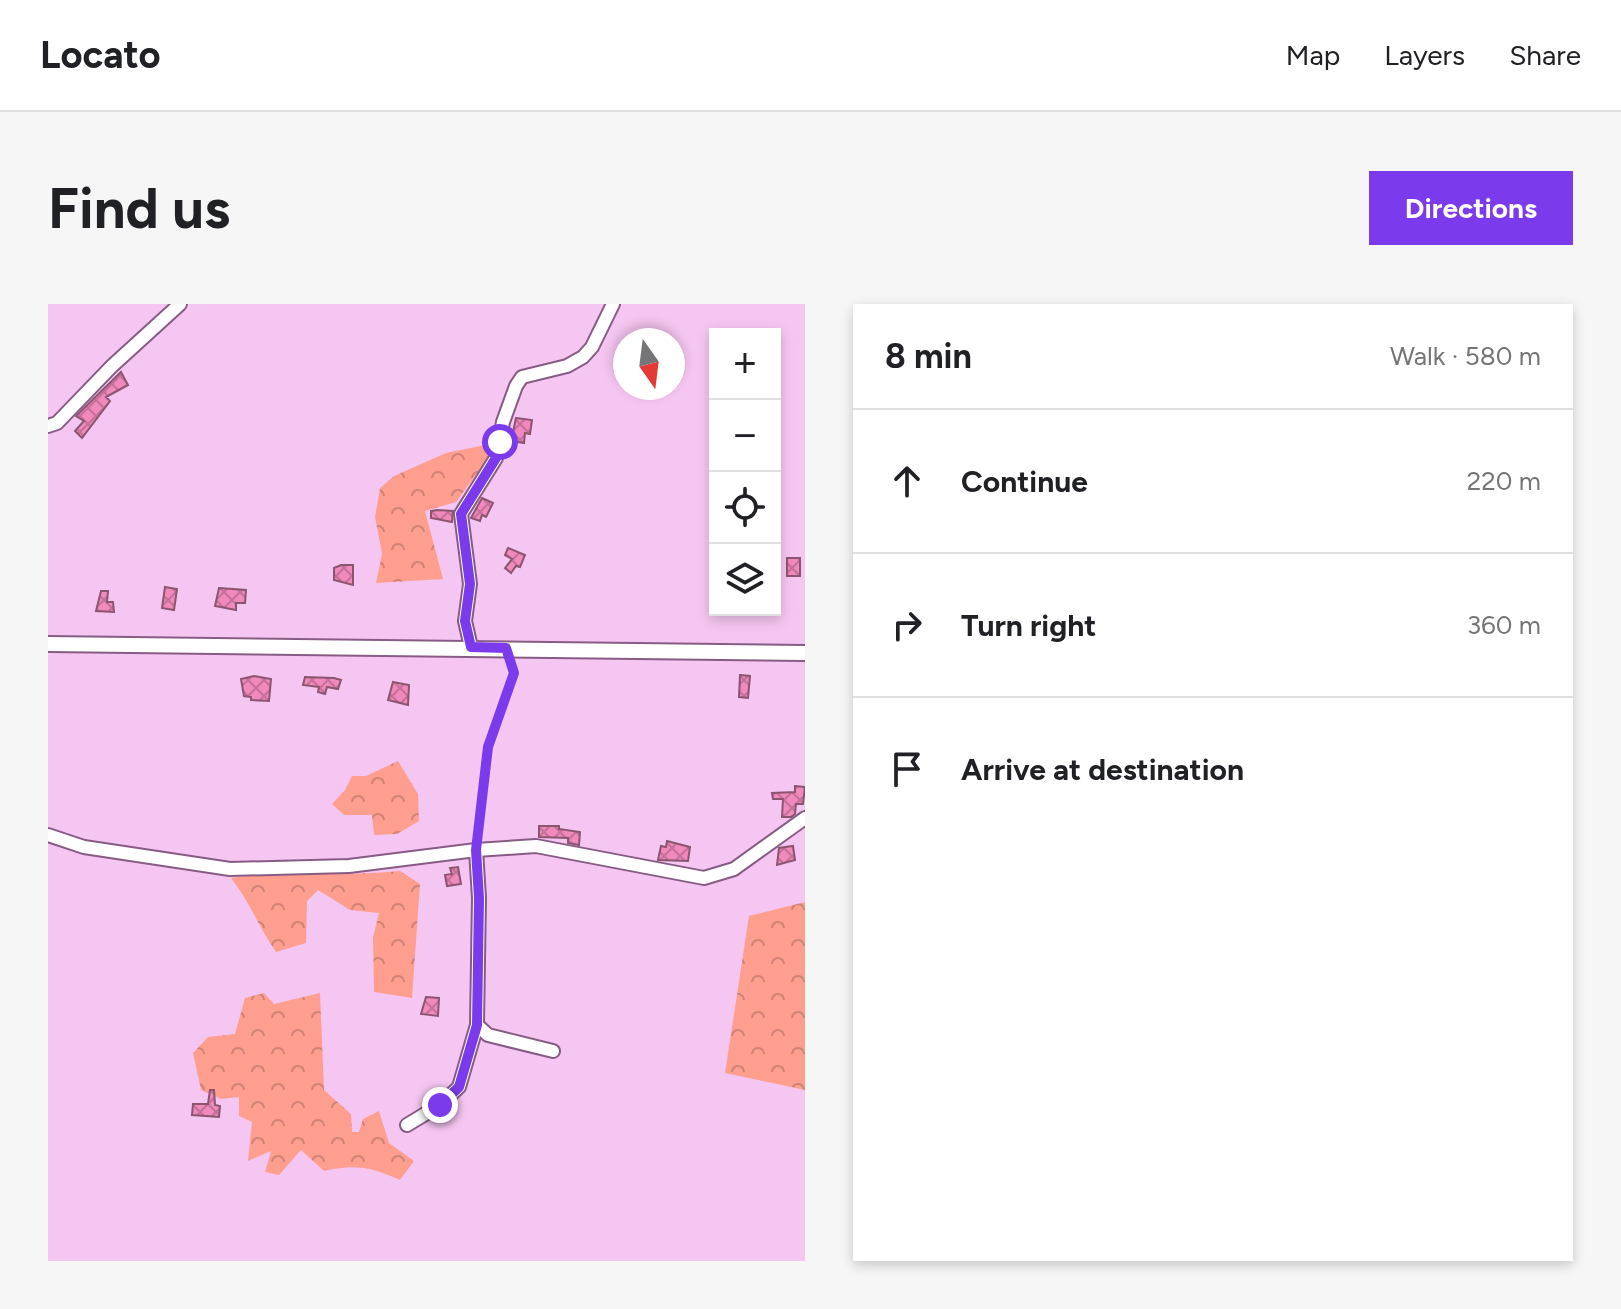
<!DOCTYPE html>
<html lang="en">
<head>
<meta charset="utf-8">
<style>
  :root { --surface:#fff; --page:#f6f6f6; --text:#202124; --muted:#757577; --line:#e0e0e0; --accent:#7c3aed }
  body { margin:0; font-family:Figtree,sans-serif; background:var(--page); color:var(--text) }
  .controls { position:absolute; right:24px; top:24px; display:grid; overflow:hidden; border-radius:0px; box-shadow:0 4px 12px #0003 }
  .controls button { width:72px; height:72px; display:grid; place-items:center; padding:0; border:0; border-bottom:2px solid var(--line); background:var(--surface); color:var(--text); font:40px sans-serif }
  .compass { position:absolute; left:565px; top:24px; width:72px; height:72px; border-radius:50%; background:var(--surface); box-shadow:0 4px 12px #0003; rotate:166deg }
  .stop { position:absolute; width:24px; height:24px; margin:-18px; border:6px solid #7c3aed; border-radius:50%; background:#fff }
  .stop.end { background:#7c3aed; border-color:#fff; box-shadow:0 2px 8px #0008 }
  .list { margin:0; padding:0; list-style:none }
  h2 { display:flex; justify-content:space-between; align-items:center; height:104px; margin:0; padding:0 32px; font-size:34px }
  h2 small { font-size:26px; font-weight:400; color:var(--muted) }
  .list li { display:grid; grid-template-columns:52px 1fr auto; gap:24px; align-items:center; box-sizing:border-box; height:144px; padding:0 32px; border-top:2px solid var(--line) }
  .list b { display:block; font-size:30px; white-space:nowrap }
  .list em { font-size:26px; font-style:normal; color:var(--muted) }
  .icon { flex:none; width:44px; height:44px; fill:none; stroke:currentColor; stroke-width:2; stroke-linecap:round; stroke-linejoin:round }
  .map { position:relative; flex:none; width:757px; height:957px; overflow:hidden; border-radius:0px }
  header { display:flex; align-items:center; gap:48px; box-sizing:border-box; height:112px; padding:0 40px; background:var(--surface); border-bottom:2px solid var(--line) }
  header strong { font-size:38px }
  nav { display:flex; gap:44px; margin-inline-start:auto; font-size:28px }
  .intro { display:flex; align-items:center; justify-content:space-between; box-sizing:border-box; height:192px; padding:0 48px }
  h1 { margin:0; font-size:56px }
  .button { padding:20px 36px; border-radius:0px; background:var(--accent); color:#fff; font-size:28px; font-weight:700 }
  main { display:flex; gap:48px; padding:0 48px }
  aside { flex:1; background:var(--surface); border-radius:0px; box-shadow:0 4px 12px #0003 }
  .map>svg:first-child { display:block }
</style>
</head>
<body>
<header>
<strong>Locato</strong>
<nav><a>Map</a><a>Layers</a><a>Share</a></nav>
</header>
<div class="intro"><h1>Find us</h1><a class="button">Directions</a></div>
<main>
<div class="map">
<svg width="757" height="957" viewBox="0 0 757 957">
  <defs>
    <pattern id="forest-crowns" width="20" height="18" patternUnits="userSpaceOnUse" patternTransform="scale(2)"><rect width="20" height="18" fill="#fe9e8f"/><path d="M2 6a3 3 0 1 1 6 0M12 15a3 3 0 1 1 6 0" fill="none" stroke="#cf8176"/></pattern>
    <pattern id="building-cross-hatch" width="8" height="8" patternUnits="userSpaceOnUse" patternTransform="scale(2)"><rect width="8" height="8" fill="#f189bd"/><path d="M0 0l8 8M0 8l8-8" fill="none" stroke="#c4709b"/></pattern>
  </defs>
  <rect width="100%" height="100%" fill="#f6c6f2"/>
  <path fill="url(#forest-crowns)" d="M452,138L408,198L377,207L395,275L328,279L334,250L327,213L332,184L346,172L398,149Z
    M350,457L370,490L371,517L349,530L326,531L324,511H296L284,500L297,486L304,472H318Z
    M352,567L372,580L364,694L326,688L325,633L331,609L302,606L270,586L259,597L258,639L228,648C211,624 202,598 183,574C239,566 296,573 352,567Z
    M757,598V786L677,769L701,612Z
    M216,689L226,700L272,689L276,786L303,810L304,828H311L315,815L331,807L341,839L366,857L352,876C323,863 307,860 276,867L253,846L231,871L217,868L223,847L200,857L204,818L191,812V793L173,795L153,786L145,749L160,733L187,730L197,694Z"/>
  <path fill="url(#building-cross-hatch)" stroke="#8b556f" stroke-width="2" d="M73,68L80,81L58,93L62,97L34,134L27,127L36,117L28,112Z
    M468,114L484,116L482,130L477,129L476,139L463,137Z
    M434,194L445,199L438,213L434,211L432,217L423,214Z
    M389,206L405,207L404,218L383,214V207Z
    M460,244L477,251L472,263L468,262L463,269L457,264L464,255L457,251Z
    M739,254H752V272H739Z
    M293,261H305V281L286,276V264Z
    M117,283L129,285L126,306L114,304Z
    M171,284L198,286L197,299H188V306L167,302Z
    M53,287H60L59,298H65L66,308L48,307Z
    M692,371L702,372L700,394L691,393Z
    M206,372L223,375L221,397L203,396V393L196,392L193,375Z
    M257,373L286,374L293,376L290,385L279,383L277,390L270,388L271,383L255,381Z
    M345,378L361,381L360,401L340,396Z
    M747,482L757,483L755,500H748L747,510L743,513H734L735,495H725L724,489L747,488Z
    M491,522H511V525L532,528L531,541L520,539V534L491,533Z
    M619,537L642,543L640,557L610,556L613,542L618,543Z
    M745,542L747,556L729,561L731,544Z
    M410,563L413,580L399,582L397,571L404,570L402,564Z
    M378,693L391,694L390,712L373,710Z
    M162,786H166L167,801L172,802L171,813L144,811L145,800H160Z"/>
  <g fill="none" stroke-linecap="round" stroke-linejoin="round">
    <g stroke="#875c84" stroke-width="16">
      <path id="minor" d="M0,122L9,119L64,62L132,0
        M423,343L417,317L422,280L413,210L448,154L455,118L468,82L474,73L519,62L535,53L544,43L565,0
        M0,531L36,543L182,565L301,562L428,546L488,542L656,574L686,565L757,514
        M429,721L440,731L505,747
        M359,821L392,801L411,783L429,721L431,594L428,546"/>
    </g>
    <g stroke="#875c84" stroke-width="18">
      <path id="major" d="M0,340L757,349"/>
    </g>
    <path stroke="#a884a5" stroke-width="2" stroke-dasharray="2 6" stroke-linecap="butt" d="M429,536L440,443L466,369L462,357"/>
    <use href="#minor" stroke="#fff" stroke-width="12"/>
    <use href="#major" stroke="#fff" stroke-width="14"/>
  </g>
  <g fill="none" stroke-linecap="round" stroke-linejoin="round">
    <path stroke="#7c3aed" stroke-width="10" d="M392,801L411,783L429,721L431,594L428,546L440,443L466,369L458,344L423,343L417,317L422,280L413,210L448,154L452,138"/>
  </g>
</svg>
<div class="controls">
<button>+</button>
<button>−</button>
<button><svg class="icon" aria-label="locate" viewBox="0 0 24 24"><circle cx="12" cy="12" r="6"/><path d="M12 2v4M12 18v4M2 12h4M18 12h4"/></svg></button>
<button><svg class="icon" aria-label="layers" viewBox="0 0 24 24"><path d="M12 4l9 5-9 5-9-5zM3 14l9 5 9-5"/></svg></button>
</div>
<svg class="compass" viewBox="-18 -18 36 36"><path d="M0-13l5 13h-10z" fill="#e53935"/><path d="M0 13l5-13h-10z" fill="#757577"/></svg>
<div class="stop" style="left:452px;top:138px"></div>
<div class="stop end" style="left:392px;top:801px"></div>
</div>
<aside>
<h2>8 min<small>Walk · 580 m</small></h2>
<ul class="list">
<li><svg class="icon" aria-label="ahead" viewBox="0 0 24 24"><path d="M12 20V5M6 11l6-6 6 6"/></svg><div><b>Continue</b></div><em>220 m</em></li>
<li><svg class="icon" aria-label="right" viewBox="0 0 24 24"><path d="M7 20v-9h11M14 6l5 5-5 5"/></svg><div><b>Turn right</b></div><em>360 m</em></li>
<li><svg class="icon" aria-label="arrive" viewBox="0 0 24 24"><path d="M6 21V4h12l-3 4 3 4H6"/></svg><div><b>Arrive at destination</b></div></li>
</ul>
</aside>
</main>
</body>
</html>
